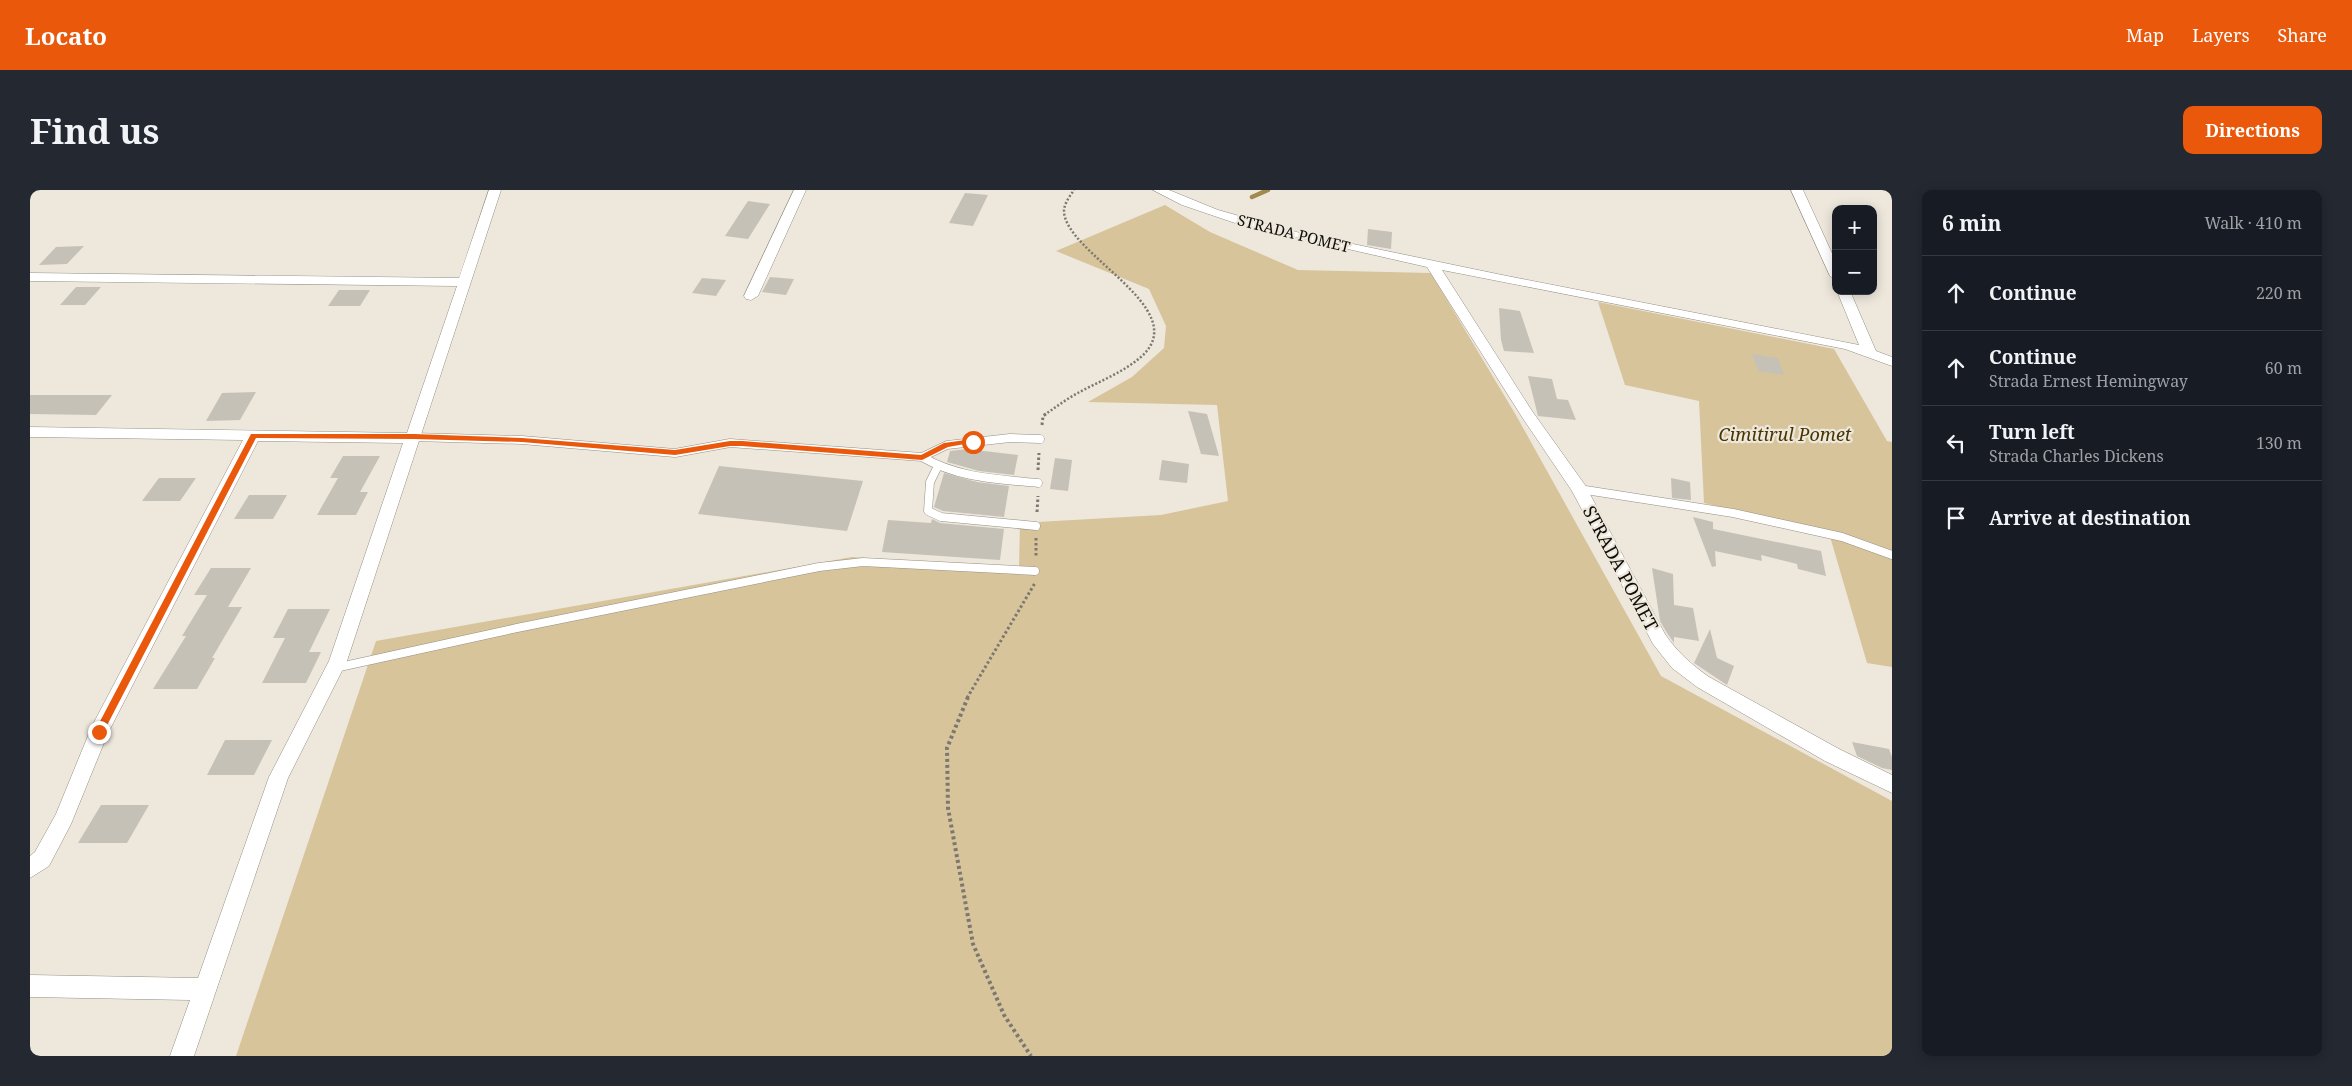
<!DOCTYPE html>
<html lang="en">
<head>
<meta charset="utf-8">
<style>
  :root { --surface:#171b24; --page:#242831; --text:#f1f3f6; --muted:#9ea1a6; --line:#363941; --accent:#ea580c }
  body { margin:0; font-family:"Noto Serif",serif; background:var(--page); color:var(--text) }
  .controls { position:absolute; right:15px; top:15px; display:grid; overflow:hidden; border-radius:10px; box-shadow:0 2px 12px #0003 }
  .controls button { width:45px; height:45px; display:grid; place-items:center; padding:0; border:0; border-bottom:1px solid var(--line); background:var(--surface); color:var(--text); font:25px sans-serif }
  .stop { position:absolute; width:15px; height:15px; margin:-11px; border:4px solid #ea580c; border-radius:50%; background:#fff }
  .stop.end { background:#ea580c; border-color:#fff; box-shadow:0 1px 5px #0008 }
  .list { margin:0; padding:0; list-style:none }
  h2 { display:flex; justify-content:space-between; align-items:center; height:65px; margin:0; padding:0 20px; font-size:21px }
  h2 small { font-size:16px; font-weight:400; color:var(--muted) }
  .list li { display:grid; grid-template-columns:32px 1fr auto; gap:15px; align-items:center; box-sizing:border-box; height:75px; padding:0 20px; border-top:1px solid var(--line) }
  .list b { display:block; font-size:19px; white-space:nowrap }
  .list p { margin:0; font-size:16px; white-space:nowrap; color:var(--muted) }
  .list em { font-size:16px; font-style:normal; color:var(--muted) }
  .icon { flex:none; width:28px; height:28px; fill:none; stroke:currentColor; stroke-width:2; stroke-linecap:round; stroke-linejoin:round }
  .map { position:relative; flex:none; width:1862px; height:866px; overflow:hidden; border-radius:10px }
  header { display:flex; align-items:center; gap:30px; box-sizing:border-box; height:70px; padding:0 25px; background:var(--accent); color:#fff }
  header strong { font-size:24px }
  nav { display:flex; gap:28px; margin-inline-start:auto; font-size:18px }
  .intro { display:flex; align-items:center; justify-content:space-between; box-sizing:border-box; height:120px; padding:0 30px }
  h1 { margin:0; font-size:35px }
  .button { padding:12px 22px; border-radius:10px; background:var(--accent); color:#fff; font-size:18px; font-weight:700 }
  main { display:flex; gap:30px; padding:0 30px }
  aside { flex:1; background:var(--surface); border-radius:10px; box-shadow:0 2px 12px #0003 }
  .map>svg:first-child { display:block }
</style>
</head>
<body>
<header>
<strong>Locato</strong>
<nav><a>Map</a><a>Layers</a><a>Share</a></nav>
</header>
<div class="intro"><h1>Find us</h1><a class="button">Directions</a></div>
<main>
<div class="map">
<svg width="1862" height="866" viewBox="0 0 1862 866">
  <rect width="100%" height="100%" fill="#ede7dc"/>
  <path fill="#d7c49a" d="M1135,15L1180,42L1268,80L1401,83L1487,227L1631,486L1862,611V866H206L346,451L822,367L989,378L990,333L1131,325L1198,311L1187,215L1058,212L1102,187L1134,158L1136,136L1119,99L1026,61Z
    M1568,112L1804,159L1857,251L1862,252V477L1837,473L1799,343L1674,313L1669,211L1595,195Z"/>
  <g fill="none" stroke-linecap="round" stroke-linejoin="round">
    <path stroke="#a3894b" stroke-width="4.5" d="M1222,7L1238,0"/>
  </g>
  <path fill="#c6c1b6" d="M935,3L958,5L943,36L919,33Z
    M718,11L740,14L718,49L695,46Z
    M1338,39L1362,42L1361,59L1337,55Z
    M54,56L37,74L9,75L26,57Z
    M740,87L764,89L756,105L732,102Z
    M672,88L696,90L686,106L662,103Z
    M46,97H71L55,115H30Z
    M309,100H340L330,116H298Z
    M1469,118L1490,121L1504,163L1474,161L1471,150Z
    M1722,164L1748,168L1754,185L1728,181Z
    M1498,186L1522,189L1527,209L1538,210L1546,230L1508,226Z
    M226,202L210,230L176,231L192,203Z
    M0,205H82L66,225L0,224Z
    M1158,221L1177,224L1189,266L1171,264Z
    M937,259L988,265L984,285L949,281L917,272L920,261Z
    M313,266H350L330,302H338L326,325H287L308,288H300Z
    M1025,268L1042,270L1038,301L1020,299Z
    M1132,270L1159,274L1157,293L1129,290Z
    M689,276L833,291L817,341L668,324Z
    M914,283L947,292L979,296L974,327L913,321L904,317Z
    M129,288H166L150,311H112Z
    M1641,288L1660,292L1661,310L1642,308Z
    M219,305H257L243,329H204Z
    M1663,327L1683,332V339L1791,361L1796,386L1768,379L1767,374L1731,365L1732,371L1685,361L1686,376L1682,377Z
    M902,329L910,333L974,339L970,370L852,362L858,330L901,333Z
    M181,378H221L198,417H212L182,468H185L167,499H123L156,446H152L177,405H164Z
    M1622,378L1643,384L1644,415L1663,418L1669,451L1644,447V453L1637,443L1630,431Z
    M258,419H300L279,462H291L276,493H232L255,448H243Z
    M1680,439L1687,468L1704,476L1697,495L1664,473Z
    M195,550H242L224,585H177Z
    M1822,552L1859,559L1862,567V580L1852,578L1827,566Z
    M71,615H119L97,653H48Z"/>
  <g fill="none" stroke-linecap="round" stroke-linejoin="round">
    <g stroke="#948f85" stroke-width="9">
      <path id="lane" d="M384,247L492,250L645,263L700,253L892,267C928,288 967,289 1008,293
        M892,267L917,255L980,248L1010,249
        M907,278L900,292L898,321L911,327L1006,336
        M1549,299L1703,323L1812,347L1862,365
        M305,478L487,438L789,377L833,372L1005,381"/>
    </g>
    <g stroke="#948f85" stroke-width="1">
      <path id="street" d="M459,0H471L317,471L258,588L164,866H140L160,810L0,807V785L168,788L239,587L299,471L373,253L228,251L78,543L41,634L19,676L0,688V666L5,662L26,624L62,536L213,250L0,247V237L377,243L427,96L0,91V83L429,88Z
        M764,0H776L728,106L721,110L716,109L714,106Z
        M1123,0H1139L1188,20L1270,43L1472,85L1829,155L1807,101H1820L1846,161L1862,167V176L1815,159L1412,80L1502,221L1555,295L1635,444C1647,462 1662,475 1679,487L1809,559L1862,585V603L1795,571L1667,497L1642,478L1623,454L1542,301L1492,227L1397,77L1208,34L1152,15Z
        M1761,0H1773L1806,72V90L1800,86Z"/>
    </g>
    <path stroke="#7c7870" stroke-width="2.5" stroke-dasharray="2 2" stroke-linecap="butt" d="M1014,225C1025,218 1035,210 1046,204C1067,192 1093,183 1112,166C1164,118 1033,63 1034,20C1035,12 1040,6 1044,0"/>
    <path stroke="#7c7870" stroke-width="3" stroke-dasharray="2.5 2.5" stroke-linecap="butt" d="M1012,235L1013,226L1016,224
      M1008,280L1009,263
      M1007,322L1008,306
      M1006,348V367
      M937,508L1005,393"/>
    <path stroke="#7c7870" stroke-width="4" stroke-dasharray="3 3" stroke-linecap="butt" d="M938,507L917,558L918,618L943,754L974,825L1001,866"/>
    <use href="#lane" stroke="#fff" stroke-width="8"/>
    <use href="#street" fill="#fff" fill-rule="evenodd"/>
  </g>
  <path fill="#ea580c" d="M221,244H384L492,248L645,260L700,251H712L891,265L914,253L943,249L946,252L918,257L892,270L712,256H700L645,265L492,252L384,249L226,248L72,545H66V539Z"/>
  <g text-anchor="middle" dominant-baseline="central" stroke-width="4.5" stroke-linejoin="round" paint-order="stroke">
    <g font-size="15" fill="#0f0d09" stroke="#ede7dc">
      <text transform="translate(1264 43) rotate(14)">STRADA POMET</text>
    </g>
    <g font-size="18" font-style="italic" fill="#483500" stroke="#ede7dc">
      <text x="1755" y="244">Cimitirul Pomet</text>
    </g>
    <g font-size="18" fill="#0f0d09" stroke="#ede7dc">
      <text transform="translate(1591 378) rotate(62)">STRADA POMET</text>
    </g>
  </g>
</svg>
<div class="controls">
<button>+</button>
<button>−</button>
</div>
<div class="stop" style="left:943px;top:252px"></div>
<div class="stop end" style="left:69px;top:542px"></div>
</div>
<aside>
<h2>6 min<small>Walk · 410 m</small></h2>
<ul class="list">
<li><svg class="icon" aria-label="ahead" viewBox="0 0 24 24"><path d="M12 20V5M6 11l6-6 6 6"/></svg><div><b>Continue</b></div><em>220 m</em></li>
<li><svg class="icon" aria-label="ahead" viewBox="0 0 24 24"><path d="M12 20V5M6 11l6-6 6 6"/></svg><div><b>Continue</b><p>Strada Ernest Hemingway</p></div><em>60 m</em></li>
<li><svg class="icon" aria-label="left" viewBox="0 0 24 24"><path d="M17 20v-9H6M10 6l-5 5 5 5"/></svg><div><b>Turn left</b><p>Strada Charles Dickens</p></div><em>130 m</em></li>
<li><svg class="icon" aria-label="arrive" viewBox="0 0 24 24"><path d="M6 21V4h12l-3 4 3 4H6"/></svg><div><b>Arrive at destination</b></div></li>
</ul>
</aside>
</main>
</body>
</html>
